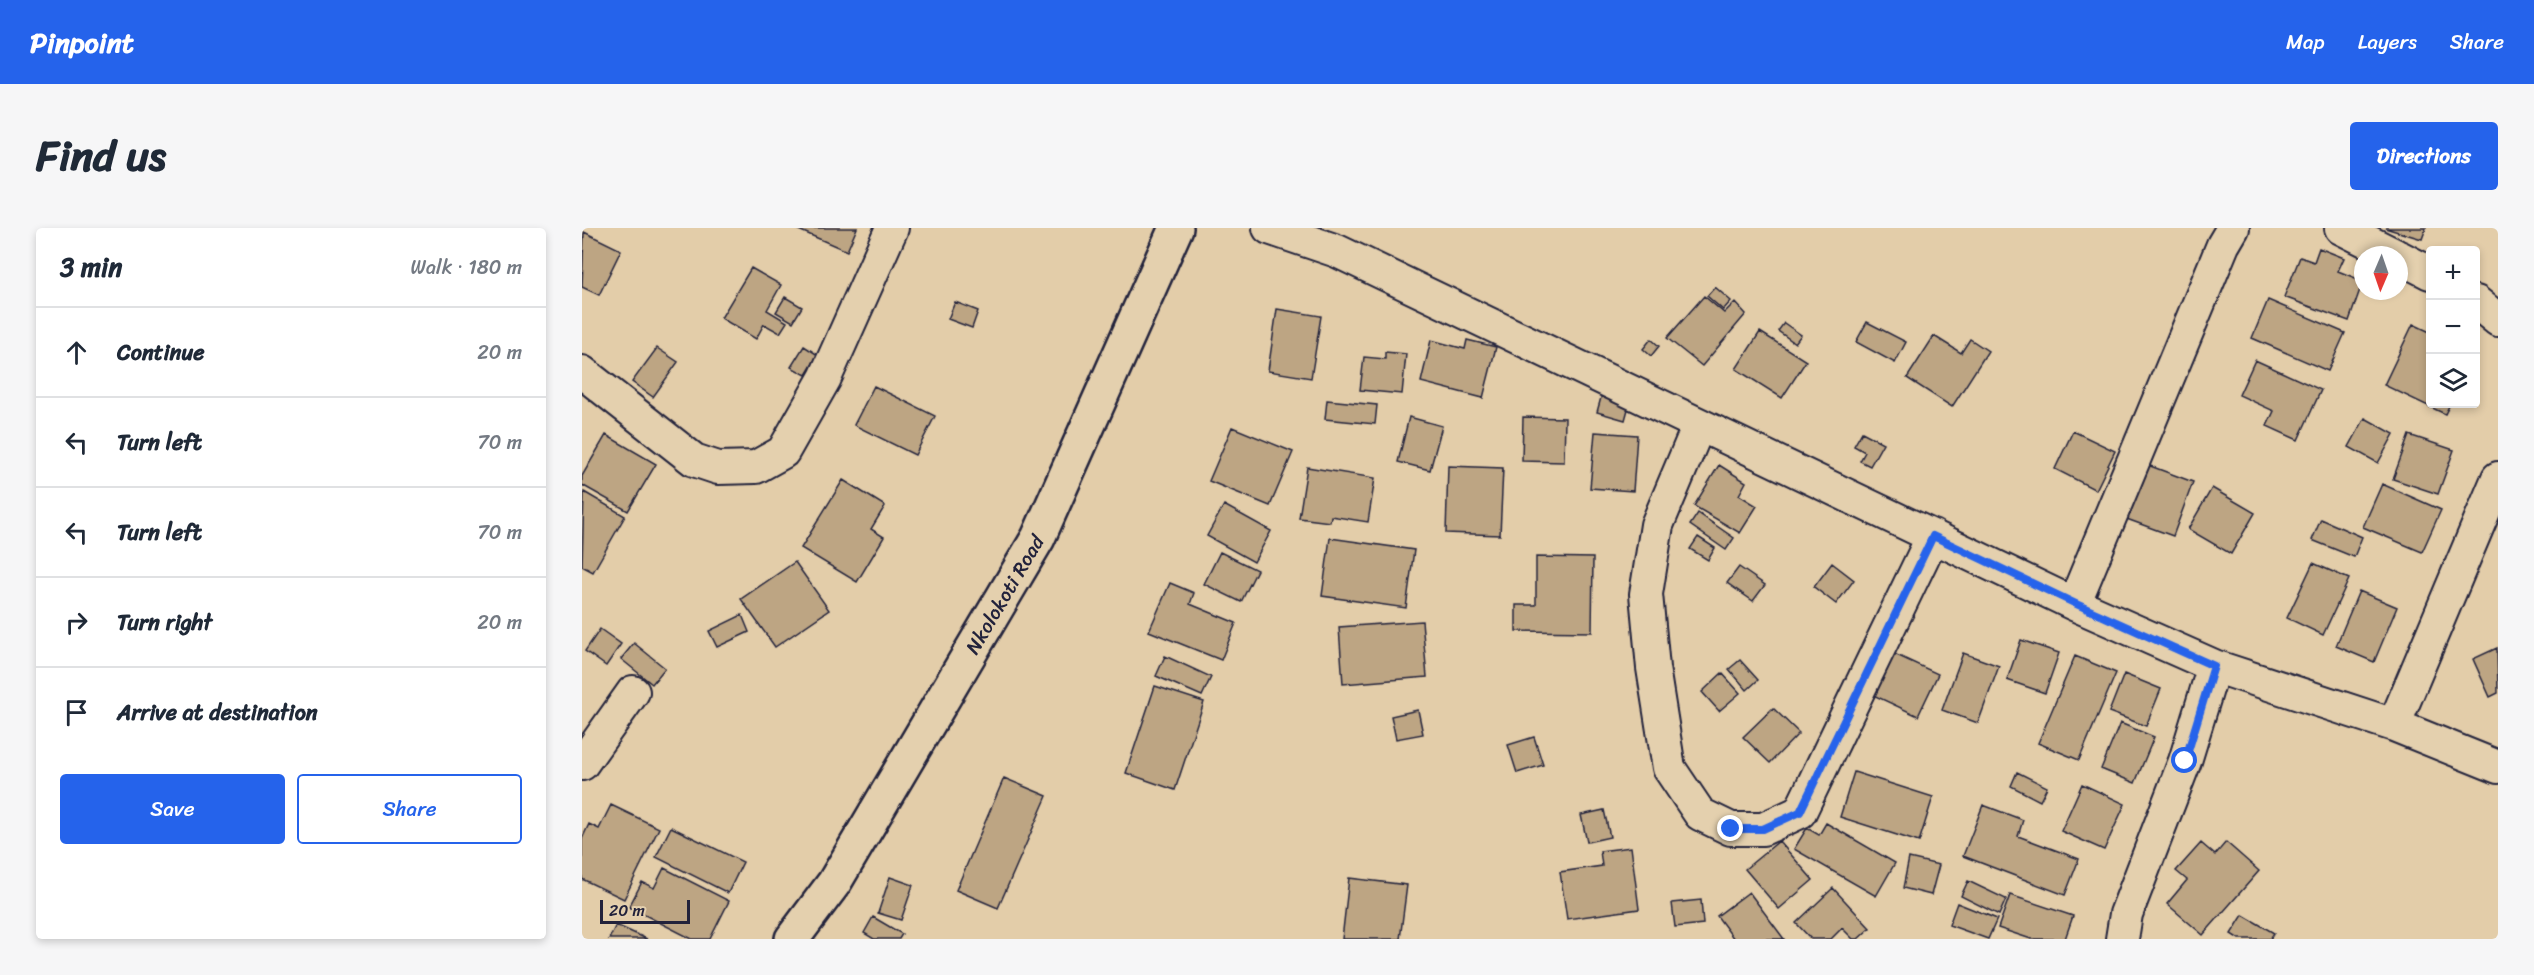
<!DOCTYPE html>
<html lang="en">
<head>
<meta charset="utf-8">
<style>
  :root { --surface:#fff; --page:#f6f6f7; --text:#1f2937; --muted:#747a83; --line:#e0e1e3; --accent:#2563eb }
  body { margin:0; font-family:Sriracha,sans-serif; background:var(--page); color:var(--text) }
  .controls { position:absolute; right:18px; top:18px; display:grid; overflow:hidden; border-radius:6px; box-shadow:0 3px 9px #0003 }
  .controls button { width:54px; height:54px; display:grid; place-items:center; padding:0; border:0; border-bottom:2px solid var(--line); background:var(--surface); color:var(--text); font:30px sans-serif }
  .compass { position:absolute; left:1772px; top:18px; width:54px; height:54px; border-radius:50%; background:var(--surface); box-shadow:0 3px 9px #0003; rotate:182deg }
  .scale { position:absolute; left:18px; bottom:15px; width:90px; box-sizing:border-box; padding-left:6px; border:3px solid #22223b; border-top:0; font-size:16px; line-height:21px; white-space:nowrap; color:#22223b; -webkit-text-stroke:4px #e4d0ae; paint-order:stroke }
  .stop { position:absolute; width:18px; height:18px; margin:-14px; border:4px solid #2563eb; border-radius:50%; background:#fff }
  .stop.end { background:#2563eb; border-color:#fff; box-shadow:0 2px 6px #0008 }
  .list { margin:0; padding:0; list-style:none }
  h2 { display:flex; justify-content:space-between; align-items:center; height:78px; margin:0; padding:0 24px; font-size:26px }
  h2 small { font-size:20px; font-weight:400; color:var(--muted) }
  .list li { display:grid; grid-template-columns:39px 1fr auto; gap:18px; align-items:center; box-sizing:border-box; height:90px; padding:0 24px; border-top:2px solid var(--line) }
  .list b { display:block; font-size:22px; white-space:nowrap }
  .list em { font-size:20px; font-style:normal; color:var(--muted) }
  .actions { display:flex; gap:12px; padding:18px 24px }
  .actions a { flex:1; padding:14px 0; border:2px solid var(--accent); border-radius:6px; text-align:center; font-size:21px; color:var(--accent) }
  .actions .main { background:var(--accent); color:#fff }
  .icon { flex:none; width:33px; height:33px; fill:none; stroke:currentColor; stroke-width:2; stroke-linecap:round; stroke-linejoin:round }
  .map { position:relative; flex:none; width:1916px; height:711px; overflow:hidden; border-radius:6px }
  header { display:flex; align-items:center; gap:36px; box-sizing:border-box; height:84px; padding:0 30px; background:var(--accent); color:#fff }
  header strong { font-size:28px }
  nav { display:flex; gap:33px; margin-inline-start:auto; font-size:21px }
  .intro { display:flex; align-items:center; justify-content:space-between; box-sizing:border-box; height:144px; padding:0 36px }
  h1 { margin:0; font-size:42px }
  .button { padding:15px 27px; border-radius:6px; background:var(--accent); color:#fff; font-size:21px; font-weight:700 }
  main { display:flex; gap:36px; padding:0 36px }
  aside { flex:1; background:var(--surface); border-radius:6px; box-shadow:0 3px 9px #0003 }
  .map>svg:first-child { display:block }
</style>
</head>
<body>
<header>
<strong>Pinpoint</strong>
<nav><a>Map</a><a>Layers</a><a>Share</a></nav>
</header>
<div class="intro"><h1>Find us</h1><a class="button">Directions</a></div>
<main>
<aside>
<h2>3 min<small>Walk · 180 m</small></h2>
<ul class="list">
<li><svg class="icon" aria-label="ahead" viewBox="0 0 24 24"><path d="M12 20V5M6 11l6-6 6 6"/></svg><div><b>Continue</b></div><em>20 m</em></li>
<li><svg class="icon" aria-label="left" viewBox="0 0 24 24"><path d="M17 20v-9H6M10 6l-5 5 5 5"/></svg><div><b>Turn left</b></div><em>70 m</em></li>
<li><svg class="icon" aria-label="left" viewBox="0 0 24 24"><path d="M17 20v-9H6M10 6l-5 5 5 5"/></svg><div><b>Turn left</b></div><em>70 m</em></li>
<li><svg class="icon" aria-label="right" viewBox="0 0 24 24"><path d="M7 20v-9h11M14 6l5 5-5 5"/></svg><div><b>Turn right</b></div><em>20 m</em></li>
<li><svg class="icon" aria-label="arrive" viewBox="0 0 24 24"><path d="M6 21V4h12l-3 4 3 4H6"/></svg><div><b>Arrive at destination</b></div></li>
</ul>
<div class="actions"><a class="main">Save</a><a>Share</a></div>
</aside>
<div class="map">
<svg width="1916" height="711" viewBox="0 0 1916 711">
  <rect width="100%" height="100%" fill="#e3cda9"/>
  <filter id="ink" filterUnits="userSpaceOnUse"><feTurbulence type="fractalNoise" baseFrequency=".0167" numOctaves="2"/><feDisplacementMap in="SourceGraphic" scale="12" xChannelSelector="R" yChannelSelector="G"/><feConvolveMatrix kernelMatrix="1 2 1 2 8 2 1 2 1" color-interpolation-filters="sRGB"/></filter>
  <g filter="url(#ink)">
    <path fill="#bda583" stroke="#22223b" stroke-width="1.5" d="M212,0H275L265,23Z
      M1803,0H1844L1840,11Z
      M2,4L39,22L17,67L0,59Z
      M1737,20L1762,30L1756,43L1781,53L1767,93L1702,69L1718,29L1732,34Z
      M169,40L199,57L185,82L205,94L198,105L182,96L174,111L139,90Z
      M1133,59L1149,73L1141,82L1125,68Z
      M1122,68L1142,85L1153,74L1164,86L1120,138L1085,110Z
      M203,69L220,79L211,94L194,84Z
      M1686,72L1763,105L1746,143L1670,110Z
      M373,74L396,83L390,100L366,91Z
      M695,81L739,88L729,150L686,143Z
      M1285,94L1324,114L1313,135L1274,114Z
      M1202,95L1219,107L1213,115L1196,103Z
      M1831,96L1848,104V176H1868L1863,186L1802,157Z
      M1178,104L1224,133L1200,170L1154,141Z
      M1352,108L1379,125L1388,111L1406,123L1370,179L1325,150Z
      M1069,111L1077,118L1069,128L1061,121Z
      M849,112L883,121L885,112L914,119L901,170L839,154Z
      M222,118L236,127L224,147L209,139Z
      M75,120L96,134L71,169L50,154Z
      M803,124L824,126L820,166L778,162L782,129L803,131Z
      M1673,132L1739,162L1716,212L1685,198L1692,183L1657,167Z
      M292,158L353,188L333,227L272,197Z
      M1020,166L1048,174L1043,192L1015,184Z
      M745,172L795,177L793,196L743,191Z
      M827,189L860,198L848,242L816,234Z
      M941,189L983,190L982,234L940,233Z
      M1783,190L1812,206L1796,235L1767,219Z
      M650,199L711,224L688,278L627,253Z
      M1491,203L1533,223L1514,262L1473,241Z
      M1013,204L1055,207L1051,263L1008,260Z
      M1280,204L1301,215L1288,238L1278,233L1283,224L1272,218Z
      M24,207L74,236L46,283L0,257V248Z
      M1827,207L1872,222L1856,266L1811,251Z
      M1563,236L1611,254L1591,308L1542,290Z
      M1137,237L1164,254L1157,267L1175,278L1158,305L1112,278Z
      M866,238L921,240L918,307L864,305Z
      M725,239L793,250L786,294L749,288L748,294L717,290Z
      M261,252L303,278L289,301L302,309L275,354L219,320Z
      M1800,256L1859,282L1840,324L1781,299Z
      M1630,260L1673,285L1649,326L1606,301Z
      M2,264L43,288L11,344L0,338Z
      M642,277L689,303L672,334L625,308Z
      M1116,285L1152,310L1144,322L1108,297Z
      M1739,291L1780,309L1772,329L1730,312Z
      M1116,309L1133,320L1126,332L1108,321Z
      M748,310L832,322L824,380L740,368Z
      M638,324L675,342L659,374L622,356Z
      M954,329L1011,330L1010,404L934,403V377H954Z
      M213,334L247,382L193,419L159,371Z
      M1250,335L1272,352L1254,376L1232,359Z
      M1731,335L1767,351L1741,407L1705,390Z
      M1157,339L1183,357L1171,373L1145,355Z
      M588,355L612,365L608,376L654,395L639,432L567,403Z
      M1777,363L1815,379L1792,434L1754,418Z
      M160,387L167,404L135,419L127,403Z
      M840,393L845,449L761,456L757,399Z
      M18,401L39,416L24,438L3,423Z
      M1439,412L1477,425L1463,465L1425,452Z
      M52,415L83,440L70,456L39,431Z
      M1915,420L1916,465L1908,469L1891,431Z
      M1308,424L1356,446L1336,488L1289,466Z
      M1381,425L1417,438L1396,495L1360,482Z
      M583,428L629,449L620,468L574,448Z
      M1493,428L1534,445L1497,532L1456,515Z
      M1158,432L1176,452L1165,462L1147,441Z
      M1140,445L1158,465L1137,483L1120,464Z
      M1542,446L1579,461L1564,498L1527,484Z
      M573,458L622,474L593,562L544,545Z
      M1191,480L1217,505L1188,535L1161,509Z
      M836,482L841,506L814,511L809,488Z
      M1538,495L1572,509L1553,555L1519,541Z
      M952,509L961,537L935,545L926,517Z
      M1272,544L1351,569L1337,614L1258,589Z
      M1435,544L1465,559L1458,573L1429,558Z
      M422,550L465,568L416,680L374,662Z
      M1500,556L1543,576L1522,622L1479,603Z
      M29,577L77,600L42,671L0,651V611L7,596L17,601Z
      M1401,577L1441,592L1436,608L1497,631L1483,667L1381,628Z
      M1022,582L1028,609L1005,614L999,587Z
      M1244,595L1313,635L1294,668L1212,621L1225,600L1237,607Z
      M89,599L161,634L146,665L74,629Z
      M1197,613L1231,652L1197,681L1163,641Z
      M1644,614L1677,643L1621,707L1585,676L1605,652L1594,643L1619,615L1633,627Z
      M1049,619L1057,681L985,691L978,644L1020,638L1018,623Z
      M1327,630L1357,637L1349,667L1321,660Z
      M82,640L147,673L128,711H110L47,679L60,654L72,660Z
      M308,649L331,657L319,692L296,685Z
      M767,650L825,657L818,711H760Z
      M1386,653L1424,671L1417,687L1379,668Z
      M1251,660L1288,700L1276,711H1271L1260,700L1249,711H1229L1214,695Z
      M1167,664L1202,711H1152L1135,688Z
      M1428,667L1491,688L1483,711H1449L1416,700Z
      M1119,672L1121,696L1093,699L1090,675Z
      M1375,675L1415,691L1406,711L1367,697Z
      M1661,687L1692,705L1688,711H1657L1649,706Z
      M291,689L320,706L317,711H292L282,705Z
      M34,697L65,711H27Z"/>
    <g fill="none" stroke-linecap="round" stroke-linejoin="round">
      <g stroke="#22223b" stroke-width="36">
        <path id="minor" d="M687,0L755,23L1492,376L1632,438L1812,497L1916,539
          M1759,0L1813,27
          M1817,29L1848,45
          M1894,74L1916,92
          M0,144L112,232L136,240L174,239L201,224L243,150L310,0
          M1117,197L1075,297L1064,366L1071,440L1087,540L1118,586L1149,601H1181L1218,584L1351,308
          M1492,376L1641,17L1651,0
          M1812,497L1916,250
          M0,536L51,464
          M1540,711L1544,686L1603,533L1632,438"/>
      </g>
      <g stroke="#22223b" stroke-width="38">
        <g id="major">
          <path id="s1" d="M210,711L252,655L456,310L594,0"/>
        </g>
      </g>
      <use href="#minor" stroke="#e4d0ae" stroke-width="32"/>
      <use href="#major" stroke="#e4d0ae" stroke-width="33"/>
    </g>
  </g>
  <g fill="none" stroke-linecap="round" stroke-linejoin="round" filter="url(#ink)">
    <path stroke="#2563eb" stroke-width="8" d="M1149,601H1181L1218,584L1351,308L1492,375L1632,438L1603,533"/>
  </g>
  <g text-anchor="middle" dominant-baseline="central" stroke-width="5" stroke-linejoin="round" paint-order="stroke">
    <g font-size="20" fill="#22223b" stroke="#e4d0ae">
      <text stroke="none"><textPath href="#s1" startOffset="405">Nkolokoti Road</textPath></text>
    </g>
  </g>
</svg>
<div class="controls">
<button>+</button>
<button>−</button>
<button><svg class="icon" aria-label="layers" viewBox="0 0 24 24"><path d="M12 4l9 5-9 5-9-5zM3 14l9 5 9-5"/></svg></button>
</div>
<svg class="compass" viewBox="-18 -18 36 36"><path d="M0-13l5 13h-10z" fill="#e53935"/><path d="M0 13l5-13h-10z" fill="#747a83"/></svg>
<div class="scale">20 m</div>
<div class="stop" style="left:1603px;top:533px"></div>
<div class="stop end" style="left:1149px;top:601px"></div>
</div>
</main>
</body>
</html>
